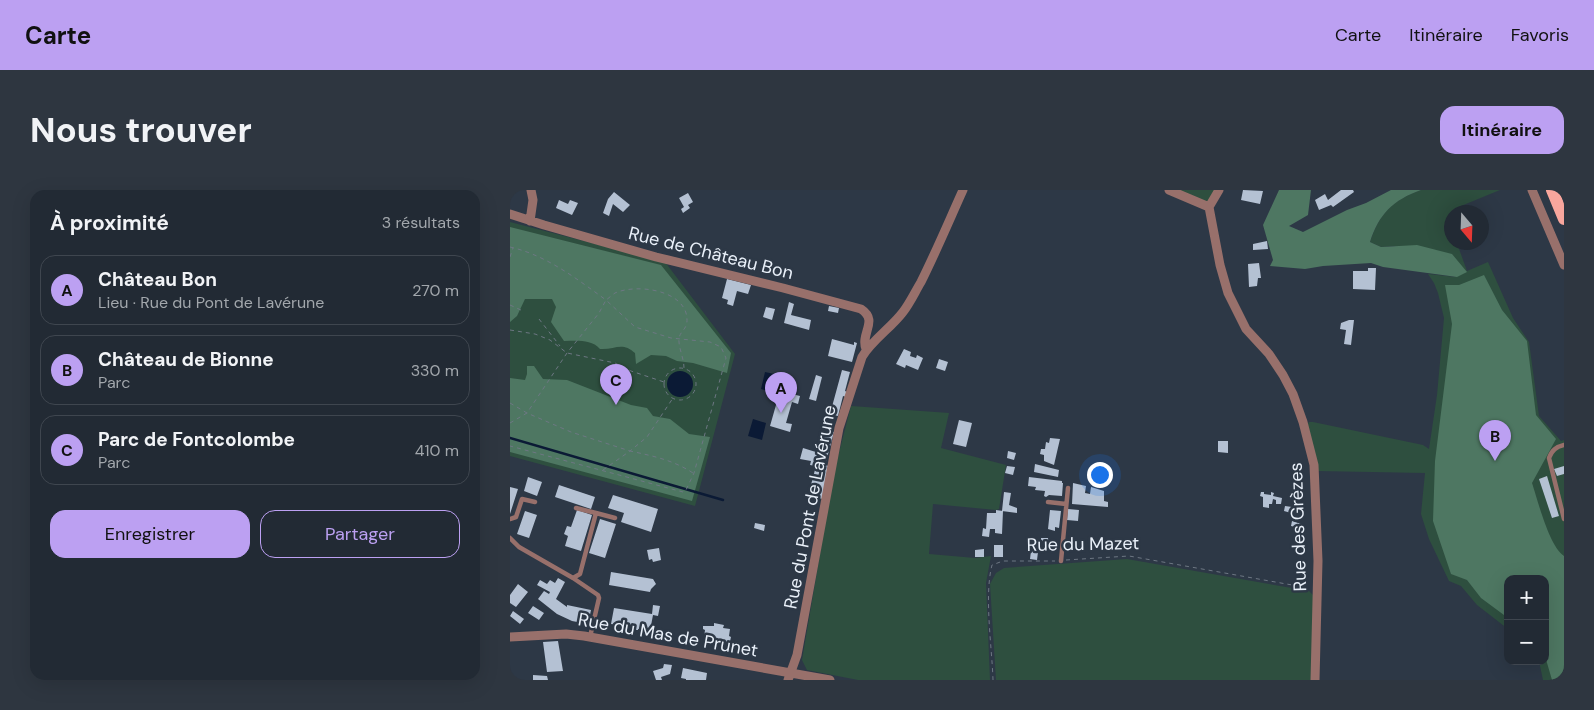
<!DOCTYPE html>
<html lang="fr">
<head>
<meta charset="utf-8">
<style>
  :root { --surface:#222a34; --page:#2e3640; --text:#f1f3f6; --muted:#a2a7ac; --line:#3f464f; --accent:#bca0f2 }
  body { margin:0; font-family:"DM Sans",sans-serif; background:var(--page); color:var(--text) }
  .controls { position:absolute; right:15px; bottom:15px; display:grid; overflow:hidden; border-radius:10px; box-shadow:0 5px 20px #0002 }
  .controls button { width:45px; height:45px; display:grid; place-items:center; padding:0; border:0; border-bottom:1px solid var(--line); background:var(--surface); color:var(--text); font:25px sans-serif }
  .compass { position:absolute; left:934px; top:15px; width:45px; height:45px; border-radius:50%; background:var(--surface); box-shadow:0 5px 20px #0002; rotate:161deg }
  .you { position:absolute; left:589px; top:284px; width:18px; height:18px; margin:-12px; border:4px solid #fff; border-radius:50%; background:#1a73e8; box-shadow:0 0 0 8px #1a73e833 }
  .badge { display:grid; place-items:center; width:32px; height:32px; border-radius:50%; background:var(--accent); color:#111; font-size:16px; font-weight:700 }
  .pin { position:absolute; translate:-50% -41px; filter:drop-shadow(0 1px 2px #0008) }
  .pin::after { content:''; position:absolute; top:26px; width:18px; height:15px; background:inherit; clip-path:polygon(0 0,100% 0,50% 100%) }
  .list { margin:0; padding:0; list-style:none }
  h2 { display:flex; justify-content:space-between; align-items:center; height:65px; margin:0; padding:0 20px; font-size:21px }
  h2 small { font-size:16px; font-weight:400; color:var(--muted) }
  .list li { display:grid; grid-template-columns:32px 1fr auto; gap:15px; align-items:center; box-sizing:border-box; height:70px; margin:0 10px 10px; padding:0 10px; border:1px solid var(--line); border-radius:15px }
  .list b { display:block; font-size:19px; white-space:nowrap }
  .list p { margin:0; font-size:16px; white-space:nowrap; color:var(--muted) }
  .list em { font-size:16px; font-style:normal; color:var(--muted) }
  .actions { display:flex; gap:10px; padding:15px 20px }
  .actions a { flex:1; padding:11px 0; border:1px solid var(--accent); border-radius:15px; text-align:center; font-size:18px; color:var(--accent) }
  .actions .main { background:var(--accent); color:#111 }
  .map { position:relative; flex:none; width:1054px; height:490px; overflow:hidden; border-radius:15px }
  header { display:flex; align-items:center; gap:30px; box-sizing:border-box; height:70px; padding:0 25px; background:var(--accent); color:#111 }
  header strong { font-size:24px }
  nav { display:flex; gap:28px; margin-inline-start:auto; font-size:18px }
  .intro { display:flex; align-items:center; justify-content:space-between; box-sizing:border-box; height:120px; padding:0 30px }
  h1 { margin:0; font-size:35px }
  .button { padding:12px 22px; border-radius:15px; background:var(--accent); color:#111; font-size:18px; font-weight:700 }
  main { display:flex; gap:30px; padding:0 30px }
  aside { flex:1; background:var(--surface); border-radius:15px; box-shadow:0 5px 20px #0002 }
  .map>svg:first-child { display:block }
</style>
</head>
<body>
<header>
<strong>Carte</strong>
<nav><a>Carte</a><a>Itinéraire</a><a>Favoris</a></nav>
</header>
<div class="intro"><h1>Nous trouver</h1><a class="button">Itinéraire</a></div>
<main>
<aside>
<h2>À proximité<small>3 résultats</small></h2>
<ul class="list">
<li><span class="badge">A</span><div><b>Château Bon</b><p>Lieu · Rue du Pont de Lavérune</p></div><em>270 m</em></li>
<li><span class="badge">B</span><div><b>Château de Bionne</b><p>Parc</p></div><em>330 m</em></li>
<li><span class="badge">C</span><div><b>Parc de Fontcolombe</b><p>Parc</p></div><em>410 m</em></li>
</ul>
<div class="actions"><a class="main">Enregistrer</a><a>Partager</a></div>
</aside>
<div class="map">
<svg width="1054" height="490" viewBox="0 0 1054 490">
  <rect width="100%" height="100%" fill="#2d3846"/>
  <path fill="#2e4f3f" d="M664,0H707L700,10L694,12Z
    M911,0H990L951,16L953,22H942V52L952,53L948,56L957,81L978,72L1003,128L1019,152L1029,226L1051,251L1054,250V490H1033L1029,471H1035V389H998V439L967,415L951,396L939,391L919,349L911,324L915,283L807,281L796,237L799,232H803L913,255L919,259L927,205L934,128L928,103L924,93L918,84L946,87L885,56L871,57L860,52C870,23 882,10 911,0Z
    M0,32L155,72L225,164L185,316L0,266Z
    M341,216L439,223L431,258L496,275L489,319L486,320L423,314L419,364L465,368L481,366L476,393L480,490H348L297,480L292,470L324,282Z
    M617,369L799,401L804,406L803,490H486L480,394L486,383L494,378Z"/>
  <path fill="#4e7762" d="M769,0H801L798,25L779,36L793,42L837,20L856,13L881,0H911C883,10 869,24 860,52L871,57L907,55L942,64L957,82L947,87L873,77L861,73L813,76L795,79L760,76L763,70L753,35Z
    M0,37L151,75L221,163L217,183L183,173L167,171L156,166L141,165L126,174L125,163C112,151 105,160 90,159C81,149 67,151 54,151L41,132L46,117L42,109H15L7,126L0,132Z
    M974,85L992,120L1017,151L1026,225L1046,249L1022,293C1028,311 1039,356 1054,366V490H1042L1035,466V389H998V428L971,408L957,390L941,384L923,331L925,271L942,134L935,95H949Z
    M17,176H24L33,189L57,190L121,215L137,218L143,226L160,229L179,244L200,247L182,311L0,262V188L15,190L17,184Z"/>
  <path fill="#0b1a35" d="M157 194a13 13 0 1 1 26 0a13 13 0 1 1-26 0Z
    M255,182L269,185L264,203L251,199Z
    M243,229L256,233L252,250L238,246Z"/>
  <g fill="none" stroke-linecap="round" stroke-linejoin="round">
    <path stroke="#0b1a35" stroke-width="2.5" d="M0,248L213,310"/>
  </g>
  <path fill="#b4c1d3" d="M733,0L753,1L750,14L731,10Z
    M831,0H843L844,2L823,17L821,15L809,20L805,10L815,4L818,10Z
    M104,2L120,15L113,22L103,14L99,26L93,23L98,9Z
    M178,3L183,12L178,15L180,18L173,23L171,19L174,17L169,8Z
    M49,10L58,14L60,10L68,13L62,25L46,18Z
    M757,51L758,59L743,60V54Z
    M749,73L751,88H748L747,96L739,97L738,74Z
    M858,78H866L865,100L843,99V81H858Z
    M217,89L241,95L238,104L227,101L223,116L217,114L218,110L212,108Z
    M279,112L284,114L281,125L301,130L299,140L274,133Z
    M319,116L329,118L328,123L318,121Z
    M256,117L265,119L262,130L253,127Z
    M839,130H844L841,155L834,154L836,140L830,139L831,133Z
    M322,149L344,155V152L347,153L342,172L318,166Z
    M394,159L401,162L400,166L406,168L407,165L413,168L408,180L396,175L395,178L386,174Z
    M429,169L438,172L435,181L426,178Z
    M332,180L340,182L335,201L337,202L336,207L333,206L328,226L320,224Z
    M306,185L312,187L306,211L299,209Z
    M270,201L290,206L288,214L282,212L276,233L282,234L280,242L260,236Z
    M449,230L462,233L456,257L443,254Z
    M316,240L324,242L315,275L319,276L313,309L298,306L306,276L300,275L301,271L290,269L293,258L309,263Z
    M540,248L550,249L544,275L534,271V265L530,264L531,259H535L536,252L539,253Z
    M708,251H718V263L708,262Z
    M498,261L506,263L504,270L497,268Z
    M525,274L549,280L548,287L524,282Z
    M497,276L505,277L503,285L495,283Z
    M1054,276V284L1047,286L1044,279Z
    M1037,286L1049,326L1042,328L1029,289Z
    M18,287L32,292L27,306L14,301Z
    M519,287L552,291V293H553L552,306L539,305L536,307L534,306L535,301L525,300L526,297L518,296Z
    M563,293L576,296L575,303L580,304L581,297L594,301V311L598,312V317L562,314Z
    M49,295L85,307L81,319L45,307Z
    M0,297L8,299L0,324Z
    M494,302L501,303L499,315L507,318V323L492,321Z
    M751,302H754V304L761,305V302L764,303L763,306L772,308L771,314H766V310L763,309L762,314H759V318L753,317V307L750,306Z
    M103,305L148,319L141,342L111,332L114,323L98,318Z
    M775,316L782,317L781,323L774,321Z
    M558,319L569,320L568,331L557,330Z
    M67,320L82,325L71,361L55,356L58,346L54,344L57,336L61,337Z
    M486,320L493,321L492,344L485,343V339H480L479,347L472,346L473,338L476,339L477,323H486Z
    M540,320L551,321L549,338L545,337V341L538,339Z
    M15,321L27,325L19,348L7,344Z
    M90,329L106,334L95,368L79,363Z
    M782,331L791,334L790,338L781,336Z
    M245,333L255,335L254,341L244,338Z
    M531,348H538L539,360L531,361Z
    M522,353L529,354L527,370L520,369Z
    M484,355H493V367H484Z
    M149,358L151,370L143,372L142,369L139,370L137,360Z
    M474,359V367H465V360Z
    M101,382L143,389L146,394L141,399L140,402L99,395Z
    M48,388L55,392L46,409L57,417V415L81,420L78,434L62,431L47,424L28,409L34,401L39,404L40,402L27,395L30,390L37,394L40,390L45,393Z
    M8,394L18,402L6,417L0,413V405Z
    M143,415L150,416L148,426L143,425L140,441L128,439V440H125V438L101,434L104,418L142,424Z
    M23,416L34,423L29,430L18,423Z
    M3,421L14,429L10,434L0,426Z
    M204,433L214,435L213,438L220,439L219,446L221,447L219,456L209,455V451L194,448L195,440L193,439V436H204Z
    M48,451L53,481L37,482L33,452Z
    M154,474L162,475L160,484L151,487L152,490H146L143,481L153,478Z
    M173,478L197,483L196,490H176V489L171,488Z
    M23,485L37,486L38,490H23Z"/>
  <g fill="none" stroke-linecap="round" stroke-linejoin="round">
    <path stroke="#6d7783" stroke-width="1" stroke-dasharray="4 4" stroke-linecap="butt" d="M0,57C36,65 67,89 96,110C99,108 102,105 105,103C125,94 169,99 176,123C180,139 171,139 169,148C168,157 174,168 174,178
      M0,67L3,58
      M0,115L13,121
      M29,129L50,156
      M0,140L25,144L40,150L57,163L105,173L121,181L154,192
      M154 194a16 16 0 1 1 32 0a16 16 0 1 1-32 0Z
      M0,213L17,223L61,242L120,261L137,247L163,208
      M0,233L17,223L57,163L89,123L96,110L125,137L161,148L200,152L211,157L216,168L184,283L176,300L173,302L0,256
      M93,280L120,261C143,266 163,270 183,283
      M556,370L619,366L799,398
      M483,490C482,457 474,406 482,375L493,371H545"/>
    <path stroke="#98706b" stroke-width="4.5" d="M1054,255C1046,257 1042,260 1039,268L1054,329
      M538,312L556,314
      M86,323L105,328
      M0,329L6,327L12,309L25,312
      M0,348L9,357L63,388L88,405L89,408L80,447
      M551,371L558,298
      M63,388L70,384L86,323L66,318"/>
    <path stroke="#98706b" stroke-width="9" d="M659,0L699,17
      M709,0L699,17L710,75L718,103L736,139L759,164L773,185L783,204L793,232L804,275L808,371L805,490
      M1022,0L1054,75
      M0,24L34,35L146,67L273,98L351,119C369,131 350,143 356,159
      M20,31L23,10L21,0
      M0,447L56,444L74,446L320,490
      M278,490L287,465L329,238L352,167C362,150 381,138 393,122C400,113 405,102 411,92C426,62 439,31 453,0"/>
    <path stroke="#f8a69d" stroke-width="12" d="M1042,0L1054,29"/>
  </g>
  <g text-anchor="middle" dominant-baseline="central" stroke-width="5" stroke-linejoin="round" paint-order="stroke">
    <g font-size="18" fill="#e9f0f9" stroke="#2d3846">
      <text transform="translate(201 63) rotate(14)">Rue de Château Bon</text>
      <text transform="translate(300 317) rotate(-79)">Rue du Pont de Lavérune</text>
      <text transform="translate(788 337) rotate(-92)">Rue des Grèzes</text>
      <text transform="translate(573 354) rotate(-1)">Rue du Mazet</text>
      <text transform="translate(158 445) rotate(10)">Rue du Mas de Prunet</text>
    </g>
  </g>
</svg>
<div class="controls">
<button>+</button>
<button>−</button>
</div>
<svg class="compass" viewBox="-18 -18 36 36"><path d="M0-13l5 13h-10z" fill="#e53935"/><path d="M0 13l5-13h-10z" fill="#a2a7ac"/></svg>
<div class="you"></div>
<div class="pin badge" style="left:271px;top:223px">A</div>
<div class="pin badge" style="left:985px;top:271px">B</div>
<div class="pin badge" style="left:106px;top:215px">C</div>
</div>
</main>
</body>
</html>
